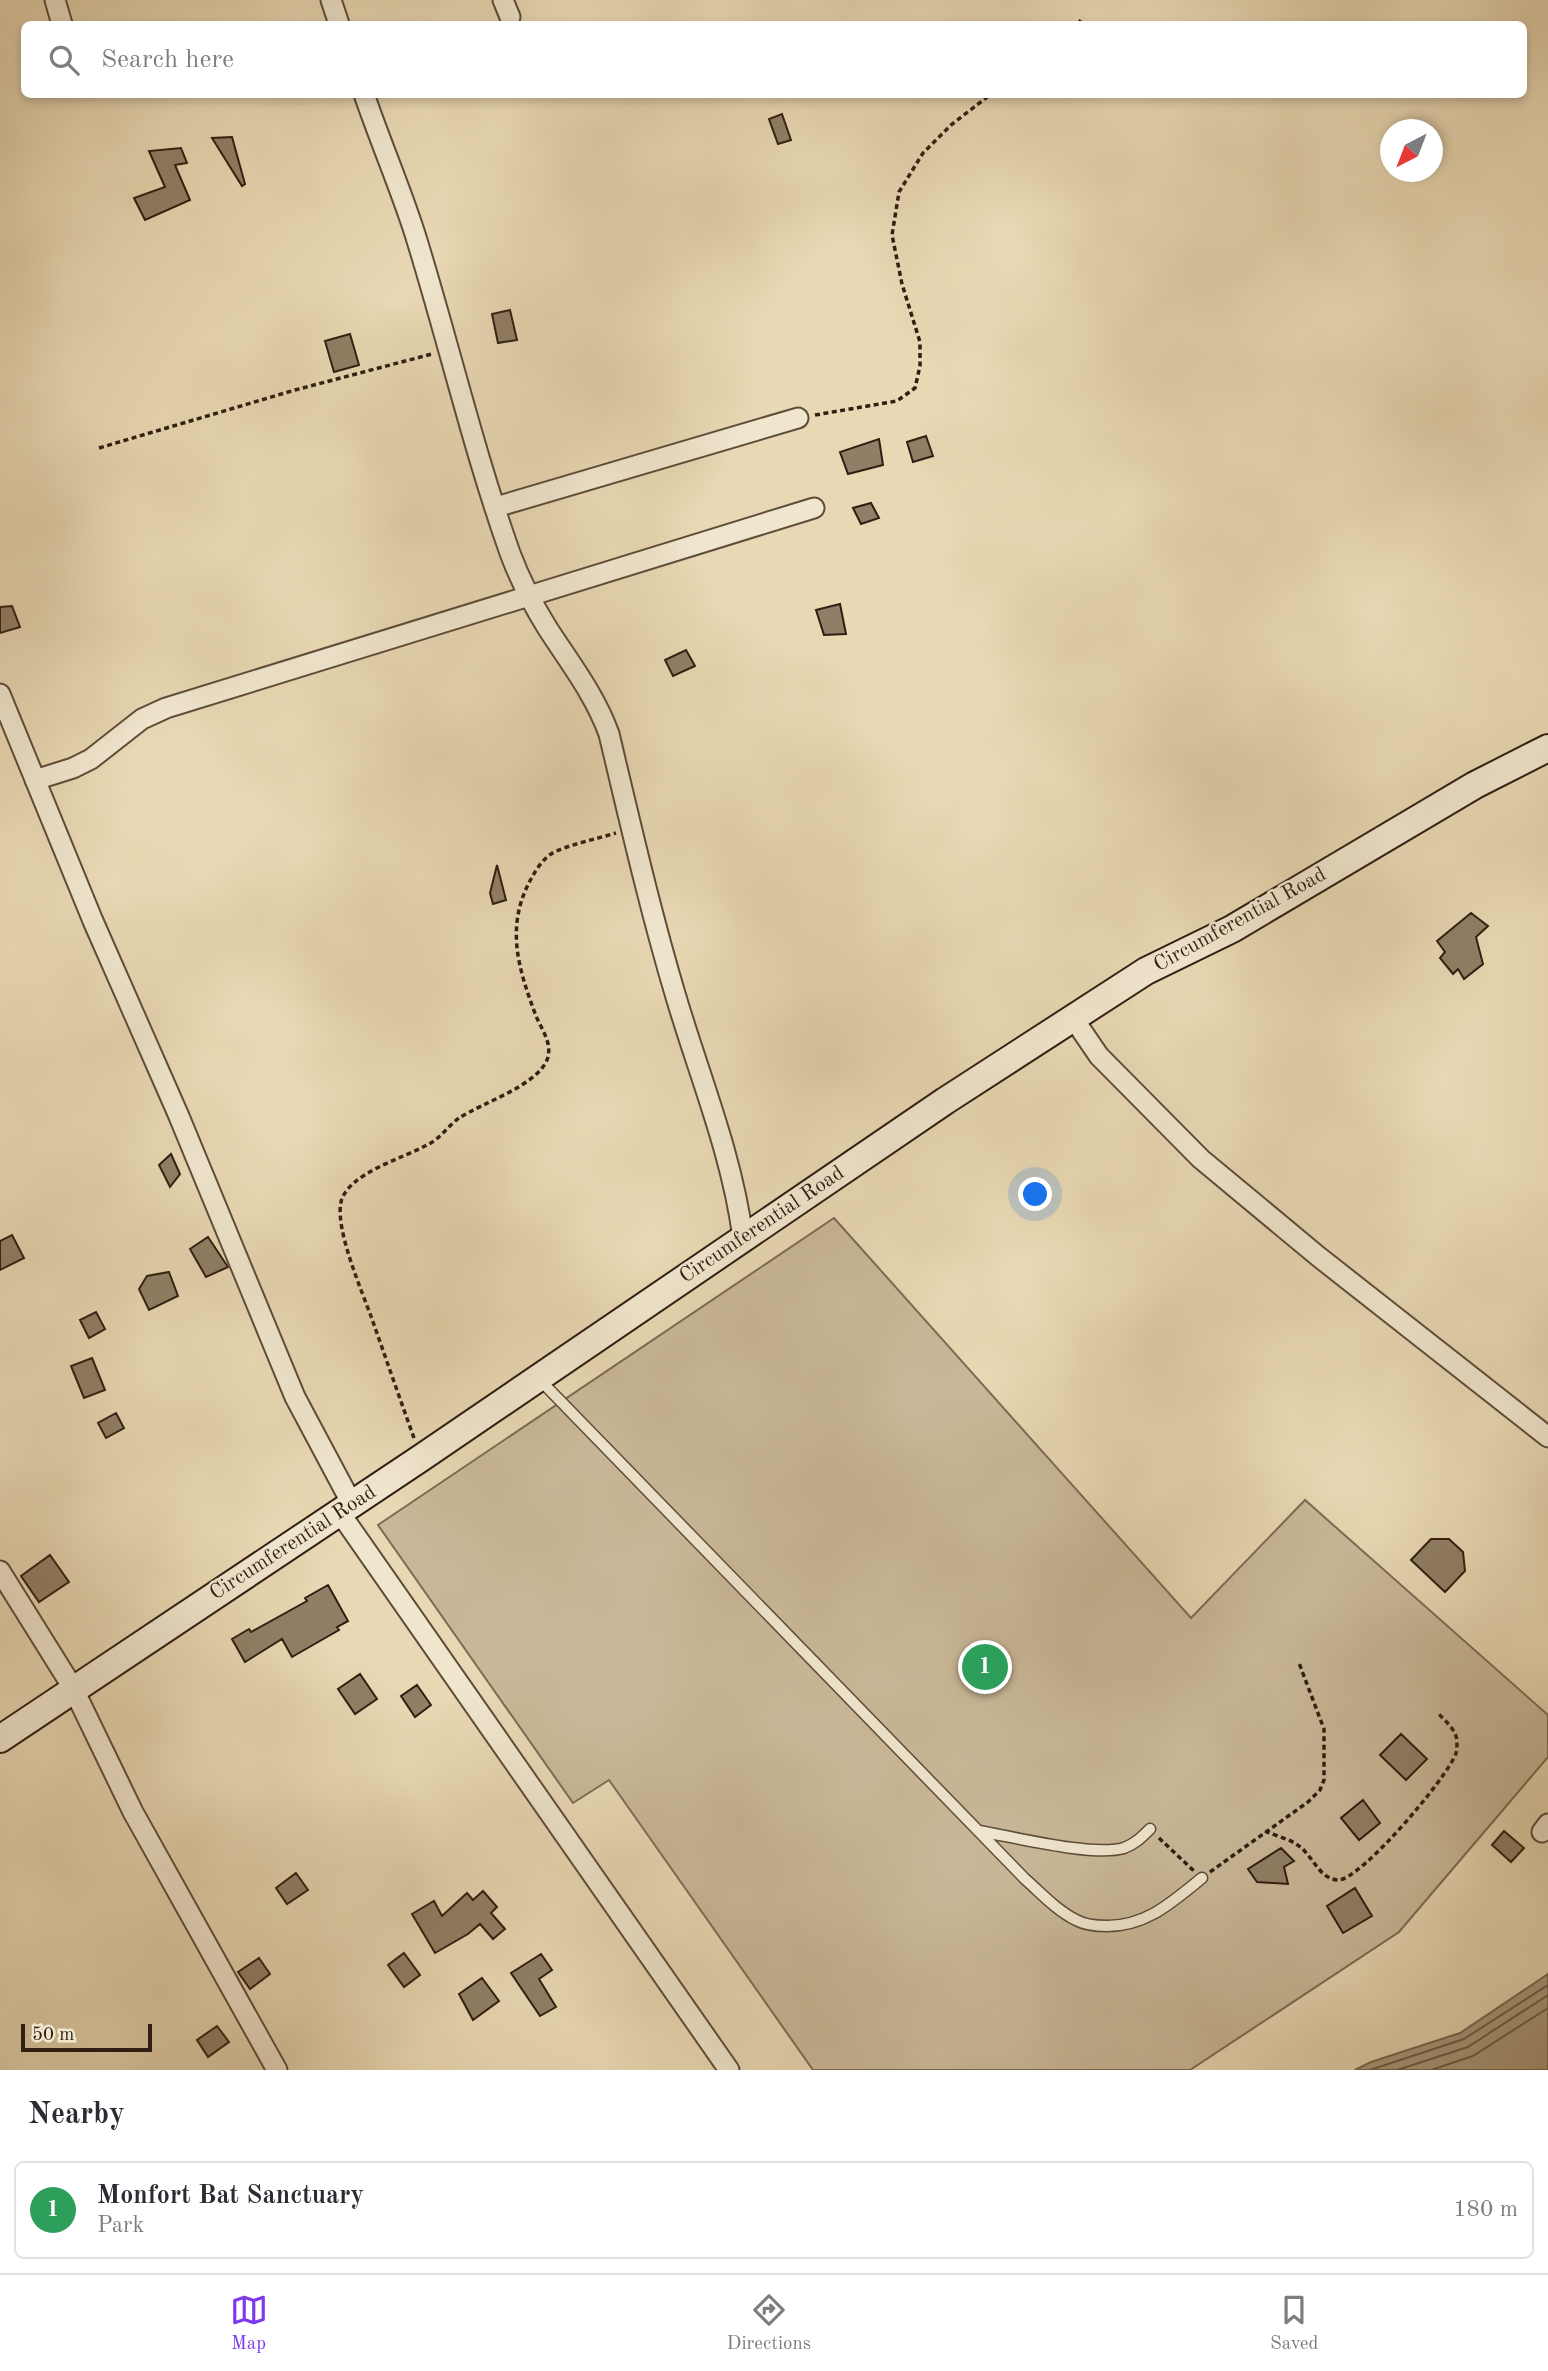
<!DOCTYPE html>
<html lang="en">
<head>
<meta charset="utf-8">
<style>
  :root { --surface:#fff; --page:#f2f2f3; --text:#2b2b33; --muted:#7c7c81; --line:#e1e1e2; --accent:#7c3aed }
  body { margin:0; font-family:"Old Standard TT",serif; background:var(--page); color:var(--text) }
  .compass { position:absolute; left:1380px; top:119px; width:63px; height:63px; border-radius:50%; background:var(--surface); box-shadow:0 4px 10px #0003; rotate:222deg }
  .scale { position:absolute; left:21px; bottom:18px; width:131px; box-sizing:border-box; padding-left:7px; border:4px solid #301e12; border-top:0; font-size:19px; line-height:24px; white-space:nowrap; color:#301e12; -webkit-text-stroke:5px #f0e6ce; paint-order:stroke }
  .you { position:absolute; left:1036px; top:1195px; width:24px; height:24px; margin:-18px; border:5px solid #fff; border-radius:50%; background:#1a73e8; box-shadow:0 0 0 10px #1a73e833 }
  .badge { display:grid; place-items:center; width:46px; height:46px; border-radius:50%; background:var(--accent); color:#fff; font-size:23px; font-weight:700 }
  .pin { position:absolute; translate:-50% -50%; border:4px solid #fff; box-shadow:0 2px 7px #0006 }
  .list { margin:0; padding:0; list-style:none }
  h2 { display:flex; justify-content:space-between; align-items:center; height:91px; margin:0; padding:0 28px; font-size:30px }
  h2 small { font-size:23px; font-weight:400; color:var(--muted) }
  .list li { display:grid; grid-template-columns:46px 1fr auto; gap:21px; align-items:center; box-sizing:border-box; height:98px; margin:0 14px 14px; padding:0 14px; border:2px solid var(--line); border-radius:10px }
  .list b { display:block; font-size:26px; white-space:nowrap }
  .list p { margin:0; font-size:23px; white-space:nowrap; color:var(--muted) }
  .list em { font-size:23px; font-style:normal; color:var(--muted) }
  .icon { flex:none; width:38px; height:38px; fill:none; stroke:currentColor; stroke-width:2; stroke-linecap:round; stroke-linejoin:round }
  .map { position:relative; flex:none; width:1548px; height:2070px; overflow:hidden }
  .search { position:absolute; background:var(--surface); box-shadow:0 4px 10px #0003; left:21px; right:21px; top:21px; height:77px; display:flex; align-items:center; gap:18px; box-sizing:border-box; padding:0 24px; border-radius:10px; color:var(--muted); font-size:26px }
  .sheet { height:203px; background:var(--surface) }
  nav { display:flex; justify-content:space-around; align-items:center; box-sizing:border-box; height:98px; border-top:2px solid var(--line); background:var(--surface); font-size:19px; color:var(--muted) }
  nav a { display:grid; justify-items:center; gap:4px }
  nav .on { color:var(--accent) }
  .map>svg:first-child { display:block }
</style>
</head>
<body>
<div class="map">
<svg width="1548" height="2070" viewBox="0 0 1548 2070">
  <rect width="100%" height="100%" fill="#e8d8b3"/>
  <filter id="stains"><feTurbulence type="fractalNoise" baseFrequency=".00286" numOctaves="4"/><feColorMatrix values="0 0 0 0 .2 0 0 0 0 .09 0 0 0 0 .02 0 0 0 .5 -.17"/></filter>
  <radialGradient id="worn" r=".72"><stop offset=".6" stop-color="#630" stop-opacity="0"/><stop offset="1" stop-color="#630" stop-opacity=".3"/></radialGradient>
  <path fill="#c9b898" stroke="#7c6b55" stroke-width="2" d="M834,1218L1191,1618L1305,1500L1548,1715V1757L1399,1932L1190,2070H813L609,1780L573,1803L378,1525Z"/>
  <path fill="#a9997c" stroke="#796852" stroke-width="2" d="M1548,1974V2070H1355L1371,2062L1460,2033Z"/>
  <g fill="none" stroke-linecap="round" stroke-linejoin="round">
    <path stroke="#6c5c47" stroke-width="2" d="M1370,2070L1464,2039L1548,1985
      M1397,2070L1468,2047L1548,1995
      M1431,2070L1473,2056L1548,2008"/>
  </g>
  <path fill="#907f66" stroke="#301e12" stroke-width="2" d="M782,114L791,140L778,144L769,119Z
    M232,137L245,184L242,186L212,138Z
    M181,148L187,163L175,165L190,200L145,220L134,198L165,187L149,151Z
    M510,310L517,340L498,343L492,314Z
    M350,334L359,365L334,372L325,341Z
    M926,436L933,456L913,462L907,442Z
    M879,439L883,465L848,474L840,452Z
    M871,503L879,518L861,524L853,508Z
    M840,604L846,634L824,635L816,610Z
    M12,606L20,627L0,633V607Z
    M686,650L695,666L673,676L665,660Z
    M497,865L506,900L493,904L490,893Z
    M1471,913L1488,926L1476,937L1483,964L1464,979L1458,969L1453,974L1440,958L1445,952L1437,941Z
    M171,1154L180,1174L170,1187L159,1165Z
    M12,1235L24,1258L0,1270V1241Z
    M208,1237L228,1267L206,1277L190,1249Z
    M169,1272L178,1296L149,1310L139,1289L147,1276Z
    M96,1312L105,1329L89,1338L80,1320Z
    M92,1358L105,1390L84,1398L71,1366Z
    M116,1413L124,1428L106,1438L98,1423Z
    M1431,1539H1449L1463,1552L1465,1571L1445,1592L1411,1560Z
    M50,1555L69,1582L39,1602L21,1576Z
    M328,1585L348,1621L337,1627L339,1630L292,1657L282,1639L245,1662L232,1639L249,1629L251,1632L307,1601L305,1598Z
    M360,1674L377,1699L355,1714L338,1689Z
    M417,1685L431,1705L415,1717L401,1696Z
    M1401,1734L1427,1759L1406,1780L1380,1755Z
    M1363,1800L1380,1823L1359,1840L1341,1818Z
    M1504,1831L1524,1848L1511,1862L1492,1845Z
    M1281,1848L1294,1861L1284,1867L1288,1884L1257,1882L1248,1869Z
    M296,1873L308,1890L287,1904L276,1888Z
    M1355,1888L1372,1916L1343,1933L1327,1906Z
    M483,1891L497,1907L491,1913L505,1929L493,1939L480,1924L468,1934L435,1953L412,1914L434,1901L442,1916L467,1893L473,1900Z
    M404,1953L420,1975L404,1987L388,1965Z
    M541,1954L552,1970L539,1979L556,2007L540,2016L511,1973Z
    M259,1958L270,1974L250,1989L238,1972Z
    M482,1978L499,2001L473,2020L459,1994Z
    M217,2026L229,2042L208,2057L197,2040Z"/>
  <g fill="none" stroke-linecap="round" stroke-linejoin="round">
    <g stroke="#5e4c3a" stroke-width="13">
      <path id="lane" d="M540,1380L1025,1879C1041,1893 1056,1910 1076,1920C1085,1925 1097,1926 1107,1926C1147,1926 1172,1902 1202,1878
        M979,1831C1014,1837 1093,1857 1124,1848C1135,1844 1142,1837 1150,1829"/>
    </g>
    <g stroke="#5e4c3a" stroke-width="23">
      <path id="street" d="M55,0L62,24
        M331,0L339,24
        M503,0L510,17
        M364,94C380,141 400,187 415,234C448,340 473,449 510,553C520,580 533,605 548,629C570,663 595,695 609,734C630,822 650,910 676,997C700,1078 732,1154 743,1238
        M496,507L798,418
        M0,694L93,921L178,1114L295,1397L352,1504
        M35,780L73,768L91,759L142,719L166,708L814,508
        M1073,1018L1099,1056L1201,1159L1319,1257L1548,1437
        M340,1513L729,2070
        M0,1571L73,1688L133,1812L277,2070
        M1542,1832L1548,1824"/>
    </g>
    <g stroke="#301e12" stroke-width="30">
      <path id="secondary" d="M0,1739L421,1458L945,1101L1146,971L1232,929L1475,785L1548,748"/>
    </g>
    <path stroke="#301e12" stroke-width="3.5" stroke-dasharray="5 3.5" stroke-linecap="butt" d="M1078,24L1083,17
      M815,415L897,401L915,388L920,366V342L902,284L892,235L899,192L923,153L951,125L991,94
      M99,448L295,390L432,354
      M414,1438C400,1399 386,1359 372,1319C362,1291 335,1230 341,1202C348,1173 404,1158 427,1145C440,1139 448,1126 459,1118C482,1103 536,1086 547,1060C553,1044 542,1030 536,1016C518,968 505,926 531,879C536,870 542,860 551,854C563,846 600,838 616,833
      M1265,1831C1276,1836 1290,1839 1299,1846C1313,1856 1319,1879 1338,1880C1360,1881 1449,1776 1456,1753C1457,1750 1457,1746 1457,1742C1457,1730 1445,1721 1437,1712
      M1159,1838L1194,1871
      M1210,1872L1308,1802L1320,1790L1324,1780V1729L1299,1663"/>
    <use href="#lane" stroke="#f0e6ce" stroke-width="10"/>
    <use href="#street" stroke="#f0e6ce" stroke-width="19"/>
    <use href="#secondary" stroke="#f0e6ce" stroke-width="26"/>
  </g>
  <g text-anchor="middle" dominant-baseline="central" stroke-width="5" stroke-linejoin="round" paint-order="stroke">
    <g font-size="21" fill="#301e12" stroke="#f0e6ce">
      <text transform="translate(1240 920) rotate(-29)">Circumferential Road</text>
      <text transform="translate(762 1225) rotate(-34)">Circumferential Road</text>
      <text transform="translate(293 1543) rotate(-33)">Circumferential Road</text>
    </g>
  </g>
  <rect width="100%" height="100%" filter="url(#stains)"/>
  <rect width="100%" height="100%" fill="url(#worn)"/>
</svg>
<svg class="compass" viewBox="-18 -18 36 36"><path d="M0-13l5 13h-10z" fill="#e53935"/><path d="M0 13l5-13h-10z" fill="#7c7c81"/></svg>
<div class="scale">50 m</div>
<div class="you"></div>
<div class="pin badge" style="left:985px;top:1667px;background:#2e9e5b">1</div>
<div class="search"><svg class="icon" aria-label="search" viewBox="0 0 24 24"><circle cx="10" cy="10" r="6"/><path d="M15 15l6 6"/></svg>Search here</div>
</div>
<section class="sheet">
<h2>Nearby<small></small></h2>
<ul class="list">
<li><span class="badge" style="background:#2e9e5b">1</span><div><b>Monfort Bat Sanctuary</b><p>Park</p></div><em>180 m</em></li>
</ul>
</section>
<nav>
<a class="on"><svg class="icon" aria-label="map" viewBox="0 0 24 24"><path d="M3 6l6-2 6 2 6-2v14l-6 2-6-2-6 2zM9 4v14M15 6v14"/></svg>Map</a>
<a><svg class="icon" aria-label="directions" viewBox="0 0 24 24"><path d="M12 3l9 9-9 9-9-9zM9 14v-3h6M13 9l2 2-2 2"/></svg>Directions</a>
<a><svg class="icon" aria-label="saved" viewBox="0 0 24 24"><path d="M7 4h10v16l-5-4-5 4z"/></svg>Saved</a>
</nav>
</body>
</html>
